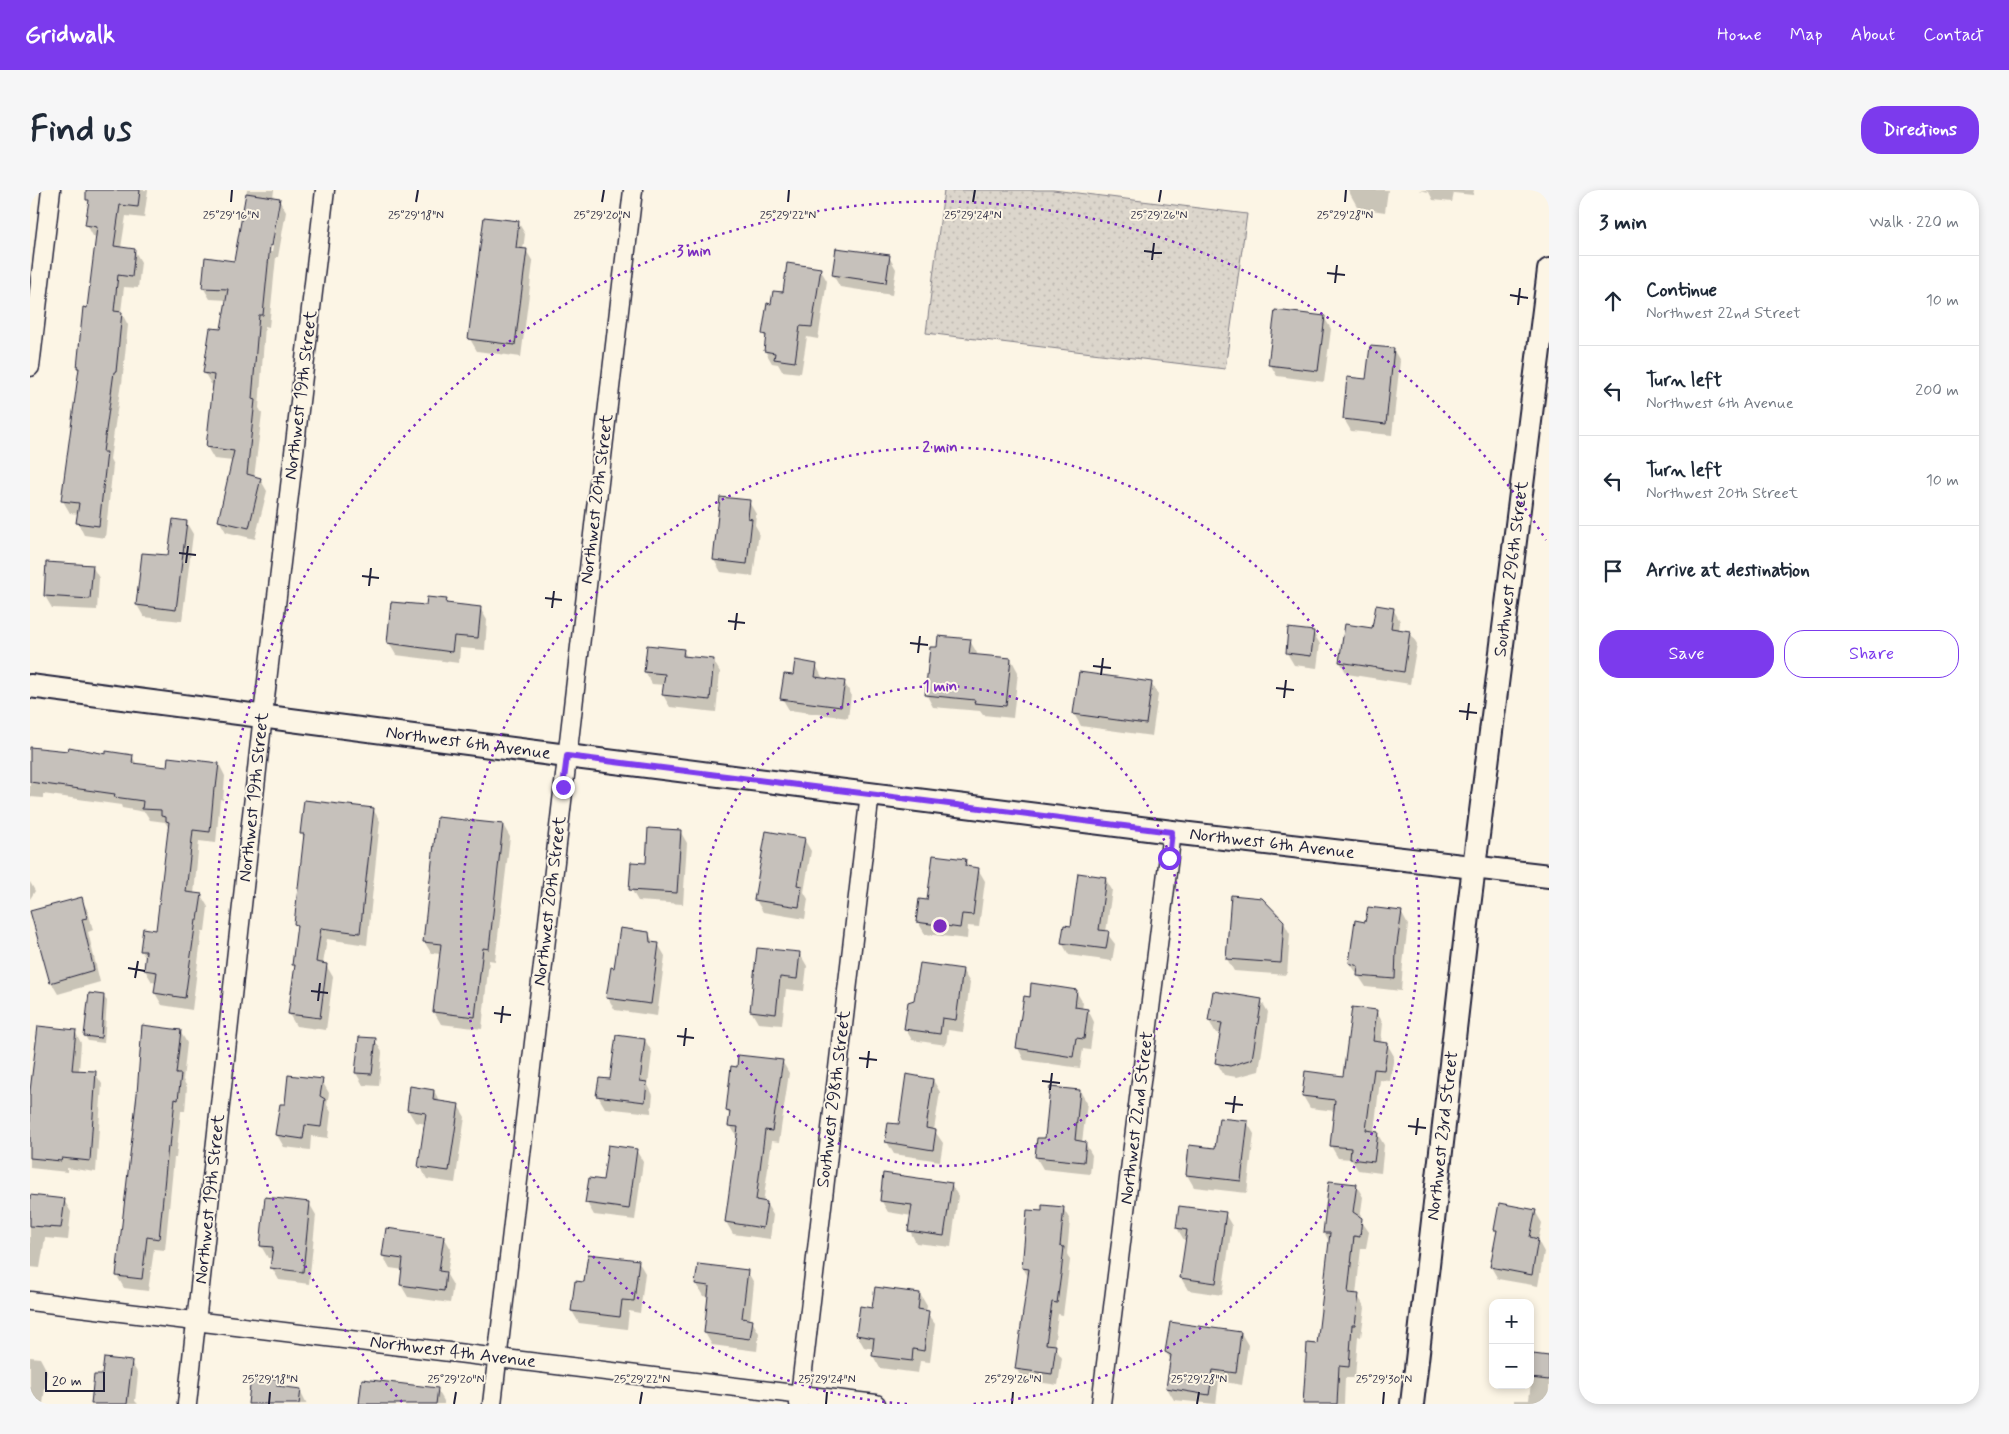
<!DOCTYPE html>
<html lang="en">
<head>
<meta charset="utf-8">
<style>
  :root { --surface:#fff; --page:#f6f6f7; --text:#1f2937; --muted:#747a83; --line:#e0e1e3; --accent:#7c3aed }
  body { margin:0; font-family:Mynerve,sans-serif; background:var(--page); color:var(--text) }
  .controls { position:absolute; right:15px; bottom:15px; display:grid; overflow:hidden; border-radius:10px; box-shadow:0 2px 8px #0003 }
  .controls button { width:45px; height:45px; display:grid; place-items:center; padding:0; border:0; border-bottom:1px solid var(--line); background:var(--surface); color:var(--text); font:25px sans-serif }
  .scale { position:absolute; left:15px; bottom:12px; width:60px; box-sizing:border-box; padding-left:5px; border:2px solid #22223b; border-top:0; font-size:14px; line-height:18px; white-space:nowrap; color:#22223b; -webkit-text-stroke:4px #fcf5e5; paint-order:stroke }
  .stop { position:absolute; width:15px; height:15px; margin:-11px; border:4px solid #7c3aed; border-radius:50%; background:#fff }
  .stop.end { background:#7c3aed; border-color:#fff; box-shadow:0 1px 5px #0008 }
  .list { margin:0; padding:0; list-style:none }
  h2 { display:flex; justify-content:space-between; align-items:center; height:65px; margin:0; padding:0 20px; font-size:21px }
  h2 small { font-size:16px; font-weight:400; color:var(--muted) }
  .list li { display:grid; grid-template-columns:32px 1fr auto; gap:15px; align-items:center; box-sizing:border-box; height:90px; padding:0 20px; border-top:1px solid var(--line) }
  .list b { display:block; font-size:19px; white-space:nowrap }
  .list p { margin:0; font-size:16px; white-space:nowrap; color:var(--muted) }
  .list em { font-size:16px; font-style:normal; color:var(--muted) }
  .actions { display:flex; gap:10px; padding:15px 20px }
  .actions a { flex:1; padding:11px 0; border:1px solid var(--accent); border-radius:20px; text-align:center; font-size:18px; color:var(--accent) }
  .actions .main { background:var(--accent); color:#fff }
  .icon { flex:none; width:28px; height:28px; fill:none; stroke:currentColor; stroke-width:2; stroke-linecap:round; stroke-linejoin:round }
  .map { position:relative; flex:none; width:1519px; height:1214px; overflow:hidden; border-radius:20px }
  header { display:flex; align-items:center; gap:30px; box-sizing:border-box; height:70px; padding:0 25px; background:var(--accent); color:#fff }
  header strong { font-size:24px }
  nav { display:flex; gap:28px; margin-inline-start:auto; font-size:18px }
  .intro { display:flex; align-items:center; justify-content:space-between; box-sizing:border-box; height:120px; padding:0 30px }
  h1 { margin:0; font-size:35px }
  .button { padding:12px 22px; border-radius:20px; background:var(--accent); color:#fff; font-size:18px; font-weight:700 }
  main { display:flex; gap:30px; padding:0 30px }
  aside { flex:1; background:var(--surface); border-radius:20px; box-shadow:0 2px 8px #0003 }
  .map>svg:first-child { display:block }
</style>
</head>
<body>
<header>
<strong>Gridwalk</strong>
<nav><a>Home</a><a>Map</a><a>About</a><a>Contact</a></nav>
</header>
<div class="intro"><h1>Find us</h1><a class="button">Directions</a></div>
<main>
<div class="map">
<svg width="1519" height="1214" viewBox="0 0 1519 1214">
  <defs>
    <pattern id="grass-dots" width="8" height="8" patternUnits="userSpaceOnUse" patternTransform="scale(1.25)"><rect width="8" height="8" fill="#dcd6cc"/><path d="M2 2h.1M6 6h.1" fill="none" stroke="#bcb7b0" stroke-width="1.8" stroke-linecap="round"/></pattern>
  </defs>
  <rect width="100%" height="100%" fill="#fcf5e5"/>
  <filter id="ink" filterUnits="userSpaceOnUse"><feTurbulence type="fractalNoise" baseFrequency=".02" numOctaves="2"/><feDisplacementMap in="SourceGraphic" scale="10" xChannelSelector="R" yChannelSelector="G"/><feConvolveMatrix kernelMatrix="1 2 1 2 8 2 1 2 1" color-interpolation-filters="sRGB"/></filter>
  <g filter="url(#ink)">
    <path fill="url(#grass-dots)" stroke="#7f7c84" d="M914,0H1023L1217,24L1195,179L896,143Z"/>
    <path fill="#0003" fill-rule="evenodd" d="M62,0H118L114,28L96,26L91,58L104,60L111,72L108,98L94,97L91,122L98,135L92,194L91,193L80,269L83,275L75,348L54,345L48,333L49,324L40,323L33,311L50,181L48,178L58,119L67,47L63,46L57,35Z
      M217,0H244L243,8L249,10L256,22L248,67H246L239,137L235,136L229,218L232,223L224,288L230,289L237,301L225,349L196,342L189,330L203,271L184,269L177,257L185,195L181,194L174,182L192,140L197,110L180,109L173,97L205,73ZM247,19H249L242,62H240Z
      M1318,0H1358L1355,22L1328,18Z
      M1389,0H1444L1443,5L1424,3L1422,12L1403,10L1399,2Z
      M488,32L495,44L493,60H496L503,72L491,167L447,161L440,149Z
      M859,67L866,79L862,105L810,97L803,85Z
      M790,79L797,91L788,149L777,147L771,183L752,181L748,174L742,173L735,161L737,150L733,144L742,115L754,103Z
      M1294,127L1301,139L1294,192L1247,186L1240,174Z
      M1363,159L1370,171L1362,245L1321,241L1314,229L1338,191Z
      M719,312L726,324L725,335L729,342L723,386L691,382L684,370Z
      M156,332L163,344L152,431L114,427L107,415L113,364L139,367Z
      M62,376L69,388L67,420L22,418L15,406Z
      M416,410L418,415L450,418L457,430L455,460L430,458L429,473L366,465L359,453L397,416Z
      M1363,419L1370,431L1369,441L1380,442L1387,454L1380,494L1317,484L1310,472Z
      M1283,442L1290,454L1287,478L1264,475L1257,463Z
      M940,451L947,463L946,466L981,469L988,482L983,528L953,525L950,521L903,517L896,504L908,459Z
      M653,460L657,467L683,470L690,482L686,522L640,517L633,505L635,495L622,494L615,481Z
      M786,475L793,489L814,492L821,504L818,528L759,520L752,508L764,487Z
      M1121,493L1128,505L1122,546L1051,536L1044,524Z
      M0,559L102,566L107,575L138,579L189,574L195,586L193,610L190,609L186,653L169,651L164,704L171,705L178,717L175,741H172L162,820L132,815L125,803L127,793L122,792L115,780L117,770L111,761L127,741L139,638L135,632L120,630L115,622L92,618L91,615L13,604V608L0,607Z
      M343,619L350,631L337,755L297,749L293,774L296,775L303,787L296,840L266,836L259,824L266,779L263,774L268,738L265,734L275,650L272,644Z
      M473,635L480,647L465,771L459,770L452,839L411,834L404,822L411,764L401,763L394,751Z
      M650,641L657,653L653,714L608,711L601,699L617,675Z
      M774,649L781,661L774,702L778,709L775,729L733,722L726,710Z
      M935,670L940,678L948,679L955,691L949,737L938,736L937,749L895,744L888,732L898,711Z
      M1075,688L1082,700L1076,742L1085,754L1082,771L1039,765L1032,753Z
      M0,692L5,701L0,709Z
      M51,709L58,721L63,740L58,742L70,792L28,804L21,792Z
      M1371,722L1378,735L1373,774L1371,801L1336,797L1320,773L1336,733Z
      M1253,731L1260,744L1257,785L1204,781L1197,769Z
      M618,743L624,753L628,754L635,766L627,826L585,820L578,808L586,779Z
      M770,764L777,776L774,801L756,799L752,835L728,833L721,821Z
      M933,781L940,793L933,842L918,840L916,855L882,850L875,838L885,811Z
      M1046,801L1053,813L1052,819L1058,820L1064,832L1060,860L1053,859L1050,878L994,870L988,858L1001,808Z
      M73,806L77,811L74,853L58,851L55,846Z
      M1231,810L1238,822L1229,881L1207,887L1194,885L1187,873L1191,844L1186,843L1179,831Z
      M1346,821L1353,833L1351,853L1357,854L1364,866L1360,891L1350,890L1344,942L1347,943L1354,955L1351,983L1328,980L1321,969L1308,968L1301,956L1305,921L1280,918L1273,906L1314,888Z
      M45,841L51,853L49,881L65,883L72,894L66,982L37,978V982L0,978V910Z
      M150,841L157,853L153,890L157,897L155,921H151L146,968H144L135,1060L124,1059L118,1101L94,1098L87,1086Z
      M345,850L352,862L349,896L333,895L326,883Z
      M615,850L622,862L618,895L623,905L621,923L575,918L568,906Z
      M752,871L759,883L749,952L742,951L733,1013H736L743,1025L740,1049L703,1044L696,1032L707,947L700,935L701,927L697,921L708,878Z
      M903,890L910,902L904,940L913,953L910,971L864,964L857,952Z
      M292,891L299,903L297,915L301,922L298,948L281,946L280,960L254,957L247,945L256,916Z
      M404,901L410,912L428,915L435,927L425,993L397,989L390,976L396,934L385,932L378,920Z
      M1050,901L1057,913L1052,952L1055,953L1062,965L1060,984L1013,979L1006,967Z
      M1217,932L1224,944L1217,1003L1164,997L1157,985Z
      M606,960L613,972L605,1030L564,1025L557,1013L574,992Z
      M921,994L928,1006L921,1057L886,1053L880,1041L882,1026L858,1022L851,1010Z
      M1326,995L1333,1007L1330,1029L1339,1042L1336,1058H1331L1326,1105L1328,1106L1335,1118L1331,1147L1328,1146L1325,1188H1315L1314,1214H1277L1289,1155L1300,1053L1294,1042Z
      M0,1006L34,1010L41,1022L38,1050L15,1048L10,1078L0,1077Z
      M279,1013L286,1025L279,1094L249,1090L242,1078L243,1068H238L231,1056Z
      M1033,1018L1040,1030L1037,1064L1040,1070L1033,1125L1028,1124L1024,1156L1032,1168L1028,1195L993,1190L986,1178L999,1088L993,1078L1013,1023Z
      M1505,1021L1512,1033L1508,1051L1514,1062L1508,1096L1468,1089L1461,1077L1467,1043L1465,1039Z
      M1195,1024L1202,1036L1192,1105L1158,1100L1151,1088L1157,1050H1154L1147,1038Z
      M414,1047L421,1059L417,1085L423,1095L420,1113L378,1107L371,1095L373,1080L360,1078L353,1066Z
      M608,1071L615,1083L610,1123L599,1121L597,1139L549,1133L542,1121L555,1093Z
      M717,1081L724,1093L720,1131H722L729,1143L727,1161L682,1155L675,1143L679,1107L673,1106L666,1094Z
      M890,1104L897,1116L896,1122L905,1134L900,1172L890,1171L888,1183L850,1178L843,1166L844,1159L834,1157L827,1145L831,1118L843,1120Z
      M1211,1143L1218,1155L1212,1195L1189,1191L1186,1214L1144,1210L1137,1198L1141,1170L1136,1162Z
      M1504,1165L1519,1167V1214H1484V1210H1499Z
      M0,1167L10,1168L17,1181L13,1214H0Z
      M101,1172L108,1184L105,1211L108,1214H62Z
      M247,1190L252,1198L270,1200L277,1214H219Z
      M407,1199L414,1211V1214H330Z"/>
    <path fill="#c6c1bb" stroke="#22223b" d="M56,0H110L108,17L90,15L84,56L105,59L102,87L88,85L84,121L92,122L86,182H84L73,262H77L69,336L46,333L49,313L31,311L49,178H47L53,117L57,118L67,37L55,35L59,10H56Z
      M216,3L250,8L242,56L240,55L233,125H229L222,209L225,210L217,284L231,288L219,338L188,331L204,261L176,257L184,185L173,183L180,138L191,139L198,99L172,98L175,67L204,71Z
      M454,27L489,31L486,58L497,59L485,155L438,149Z
      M806,58L860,65L856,93L802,85Z
      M757,73L791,78L782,137L770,136L765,172L744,169L745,163L734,161L736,145L732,144L737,113L741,114L743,101L753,102Z
      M1245,120L1295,126L1288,181L1238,175Z
      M1340,156L1364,158L1356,234L1313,229L1317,187L1336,189Z
      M690,307L720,310L718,328L722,329L717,374L683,370Z
      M143,329L157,331L146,420L106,415L112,363L138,365Z
      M16,372L63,375L60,409L14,406Z
      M397,407L417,409L416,413L451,417L448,448L424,446L422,462L357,453L361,412L396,415Z
      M1346,415L1364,418L1361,438L1380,441L1374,482L1309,472L1315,434L1342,438Z
      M1258,438L1284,441L1281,466L1256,463Z
      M908,446L941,449L939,464L981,468L976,516L944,513L945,510L895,505L900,457H907Z
      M617,455L654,459L653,466L684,469L680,510L632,505L635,484L614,482Z
      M765,470L787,474L785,487L815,491L811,517L750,509L754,484L763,485Z
      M1049,482L1122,492L1116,534L1043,524Z
      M0,557L38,561L39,557L76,564V561L103,565L102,573L137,577L138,567L189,573L186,598H184L180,642L163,640L156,702L172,704L168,730H166L155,808L124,803L127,782L114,780L116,761H110L113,738L126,740L139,632L136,631V627L131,626V620L112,619L113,611L84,607L85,604L0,592Z
      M274,610L344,618L330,743L291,738L286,772L297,774L290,828L258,824L265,775H262L267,735L264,734L274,644H270Z
      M407,627L473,634L459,759L453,758L445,827L403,822L411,754L393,752Z
      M618,638L651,640L647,703L599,700L601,672L616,673Z
      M736,641L775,648L767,695L772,696L769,717L724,710Z
      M903,665L936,669L935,676L949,678L943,725L932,724L930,738L886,732L889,709L897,710Z
      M1048,683L1076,687L1069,740L1079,741L1076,759L1031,753L1034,735L1041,736Z
      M1201,705L1232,708L1254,731L1251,773L1196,769Z
      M52,707L57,728L52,729L64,780L20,793L0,721Z
      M1338,717L1372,721L1366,761L1365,789L1327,786L1328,776L1319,773L1325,730L1335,732Z
      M590,738L619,742L620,752L629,753L621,814L576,808L581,777L584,778Z
      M727,758L770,762L767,789L750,787L746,824L720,821Z
      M890,773L933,779L926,830L912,828L910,844L874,839L878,812L884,810Z
      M1001,793L1047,800L1045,817L1058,819L1054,849L1046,848L1043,867L986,858L994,806L1000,807Z
      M1183,801L1232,809L1222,869L1200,876L1185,873L1192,833L1178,831Z
      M59,803L74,805L71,848L54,846Z
      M1322,817L1347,820L1343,851L1358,853L1354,880L1344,879L1336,940L1348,942L1344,972L1320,969L1321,958L1300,956L1305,910L1272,906L1275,881L1313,886Z
      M112,835L151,840L146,884H151L148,910L145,909L140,957L138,956L129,1049L117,1047L112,1089L86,1086L107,904Z
      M8,836L46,840L42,880L66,881L60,971L32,968L31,971L0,968V901Z
      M586,845L615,849L610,891L617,892L615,912L566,906L569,888L580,889Z
      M329,847L346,848L342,884L325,883Z
      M708,865L753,870L742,941L735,940L726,1010L737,1012L733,1038L695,1032L708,937L698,936L700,922L696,921L701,876L707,877Z
      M876,884L903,889L896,938L906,940L903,960L855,952L858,933L869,934Z
      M258,885L293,889L290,906L295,909L291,937L275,935L273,949L245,945L250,914H255Z
      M380,896L404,900L403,910L429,914L419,981L388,977L396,923L377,920Z
      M1020,897L1050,900L1045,950L1056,952L1054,972L1005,967L1007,948H1015Z
      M1189,928L1218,931L1211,991L1156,985L1159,955L1185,958Z
      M578,955L607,959L599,1019L555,1013L559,988L573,990Z
      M853,983L922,993L914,1046L878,1041L882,1015L850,1011Z
      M1299,991L1327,994L1323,1022L1332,1028L1330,1047L1324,1046L1318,1103L1329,1104L1325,1135H1322L1319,1177L1309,1176L1307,1214H1273L1277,1153L1287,1154L1300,1043H1293Z
      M0,1005L35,1009L31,1038L0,1036Z
      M235,1007L280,1012L273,1082L240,1078L243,1057L230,1056Z
      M1469,1013L1506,1020L1500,1047L1508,1049L1502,1085L1460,1077L1467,1040H1464Z
      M1012,1015L1034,1017L1030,1056L1034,1057L1031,1084L1027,1113L1022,1112L1016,1154L1026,1155L1022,1184L985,1179L999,1079L992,1078L997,1020L1012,1021Z
      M1149,1016L1196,1022L1186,1093L1150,1088L1157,1040L1146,1038Z
      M356,1038L414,1046L409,1081L416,1082L414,1101L370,1095L373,1069L352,1066Z
      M558,1064L609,1070L604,1111L592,1110L590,1127L541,1121L545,1091L554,1092Z
      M668,1074L718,1080L712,1128L723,1130L720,1149L674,1143L679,1096L665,1094Z
      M845,1097L890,1103L888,1119L899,1121L894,1161L883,1159L882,1171L842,1166L844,1148L826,1145L830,1116L842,1118Z
      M1140,1132L1211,1142L1206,1183L1183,1180L1179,1205L1136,1198L1141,1165L1135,1162Z
      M1503,1164L1519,1166V1190L1500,1188Z
      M74,1168L102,1171L97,1214H61L64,1185H72Z
      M221,1186L248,1189L247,1196L271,1199L269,1214H218Z
      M332,1189L408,1198L406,1214H329Z"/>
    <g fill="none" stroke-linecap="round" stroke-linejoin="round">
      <g stroke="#22223b" stroke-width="21">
        <path id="minor" d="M0,177L21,0
          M0,1111L846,1214
          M157,1214L233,525L295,0
          M462,1214L603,0
          M769,1214L840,603
          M1071,1214L1142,642"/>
      </g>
      <g stroke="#22223b" stroke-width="26">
        <g id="tertiary">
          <path id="s1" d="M0,496L537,566L1142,642L1519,686"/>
          <path id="s2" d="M1382,1214L1439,717L1519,80"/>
        </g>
      </g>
      <use href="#minor" stroke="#fcf5e5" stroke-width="18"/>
      <use href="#tertiary" stroke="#fcf5e5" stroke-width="22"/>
    </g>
  </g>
  <g fill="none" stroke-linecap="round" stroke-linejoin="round" filter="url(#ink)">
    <path stroke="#7c3aed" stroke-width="6" d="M533,597L537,566L1142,642L1139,668"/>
  </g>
  <path fill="none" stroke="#22223b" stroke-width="2" d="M201,12L202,0M386,12L388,0M572,12L574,0M758,12L759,0M943,12L945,0M1129,12L1131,0M1315,12L1316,0M1114,61L1132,63M1122,70L1124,53M1297,83L1315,85M1305,93L1307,75M1480,105L1498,108M1488,115L1490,98M149,363L166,365M156,373L158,356M332,386L349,388M339,396L341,378M515,408L532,410M522,418L524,401M698,431L715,433M705,440L707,423M880,453L898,455M888,463L890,446M1063,476L1081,478M1071,485L1073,468M1246,498L1264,500M1254,508L1256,490M1429,521L1447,523M1437,530L1439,513M98,778L115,781M105,788L108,771M281,801L298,803M288,811L290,793M464,823L481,825M471,833L473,816M647,846L664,848M654,856L656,838M829,868L847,870M837,878L839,861M1012,891L1030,893M1020,900L1022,883M1195,913L1213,915M1203,923L1205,906M1378,936L1396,938M1386,945L1388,928M239,1214L240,1202M424,1214L426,1202M610,1214L612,1202M796,1214L797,1202M982,1214L983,1202M1167,1214L1169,1202M1353,1214L1354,1202"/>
  <g fill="none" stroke="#7b2cbf" stroke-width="2.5" stroke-dasharray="2.5 5">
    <circle cx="910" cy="736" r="240"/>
    <path d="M877 1214A479 479 0 1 1 943 1214"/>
    <path d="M372 1212A719 719 0 1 1 1516 350"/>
  </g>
  <g text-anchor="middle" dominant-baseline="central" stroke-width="4" stroke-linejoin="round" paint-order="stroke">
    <g font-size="18" fill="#22223b" stroke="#fcf5e5">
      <text transform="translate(271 205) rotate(-83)">Northwest 19th Street</text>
      <text transform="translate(567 309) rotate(-83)">Northwest 20th Street</text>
      <text stroke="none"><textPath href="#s2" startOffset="841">Southwest 296th Street</textPath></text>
      <text stroke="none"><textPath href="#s1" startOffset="442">Northwest 6th Avenue</textPath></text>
      <text transform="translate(224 607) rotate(-84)">Northwest 19th Street</text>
      <text stroke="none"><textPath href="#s1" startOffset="1252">Northwest 6th Avenue</textPath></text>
      <text transform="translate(520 711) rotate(-83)">Northwest 20th Street</text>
      <text transform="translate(804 909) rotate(-83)">Southwest 298th Street</text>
      <text transform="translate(1107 928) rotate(-83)">Northwest 22nd Street</text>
      <text stroke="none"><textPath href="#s2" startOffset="270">Northwest 23rd Street</textPath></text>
      <text transform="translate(180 1009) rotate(-84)">Northwest 19th Street</text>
      <text transform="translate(423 1162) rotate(7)">Northwest 4th Avenue</text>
    </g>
  </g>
  <g font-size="12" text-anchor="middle" fill="#22223b" stroke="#fcf5e5" stroke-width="4" stroke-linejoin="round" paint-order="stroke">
    <text x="201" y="29">25°29'16"N</text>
    <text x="386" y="29">25°29'18"N</text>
    <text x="572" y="29">25°29'20"N</text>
    <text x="758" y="29">25°29'22"N</text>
    <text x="943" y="29">25°29'24"N</text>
    <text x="1129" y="29">25°29'26"N</text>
    <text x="1315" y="29">25°29'28"N</text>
    <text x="240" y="1193">25°29'18"N</text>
    <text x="426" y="1193">25°29'20"N</text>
    <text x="612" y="1193">25°29'22"N</text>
    <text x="797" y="1193">25°29'24"N</text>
    <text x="983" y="1193">25°29'26"N</text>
    <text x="1169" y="1193">25°29'28"N</text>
    <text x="1354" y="1193">25°29'30"N</text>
  </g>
  <circle cx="910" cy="736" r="8" fill="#7b2cbf" stroke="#fcf5e5" stroke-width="2.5"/>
  <g font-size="15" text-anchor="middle" font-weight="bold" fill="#7b2cbf" stroke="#fcf5e5" stroke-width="4" stroke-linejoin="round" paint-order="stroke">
    <text x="664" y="66">3 min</text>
    <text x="910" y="262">2 min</text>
    <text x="910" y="501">1 min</text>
  </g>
</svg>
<div class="controls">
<button>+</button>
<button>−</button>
</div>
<div class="scale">20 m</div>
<div class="stop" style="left:1139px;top:668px"></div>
<div class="stop end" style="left:533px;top:597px"></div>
</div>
<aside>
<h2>3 min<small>Walk · 220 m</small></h2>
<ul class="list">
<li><svg class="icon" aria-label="ahead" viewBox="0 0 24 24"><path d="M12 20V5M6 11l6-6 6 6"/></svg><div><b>Continue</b><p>Northwest 22nd Street</p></div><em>10 m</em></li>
<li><svg class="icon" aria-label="left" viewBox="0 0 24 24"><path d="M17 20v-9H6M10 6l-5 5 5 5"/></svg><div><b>Turn left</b><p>Northwest 6th Avenue</p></div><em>200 m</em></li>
<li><svg class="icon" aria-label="left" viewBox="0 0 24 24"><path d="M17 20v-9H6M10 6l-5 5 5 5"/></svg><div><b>Turn left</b><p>Northwest 20th Street</p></div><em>10 m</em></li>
<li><svg class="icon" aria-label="arrive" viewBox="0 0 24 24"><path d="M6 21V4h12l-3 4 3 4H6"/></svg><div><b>Arrive at destination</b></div></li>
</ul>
<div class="actions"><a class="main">Save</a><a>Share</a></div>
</aside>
</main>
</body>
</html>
